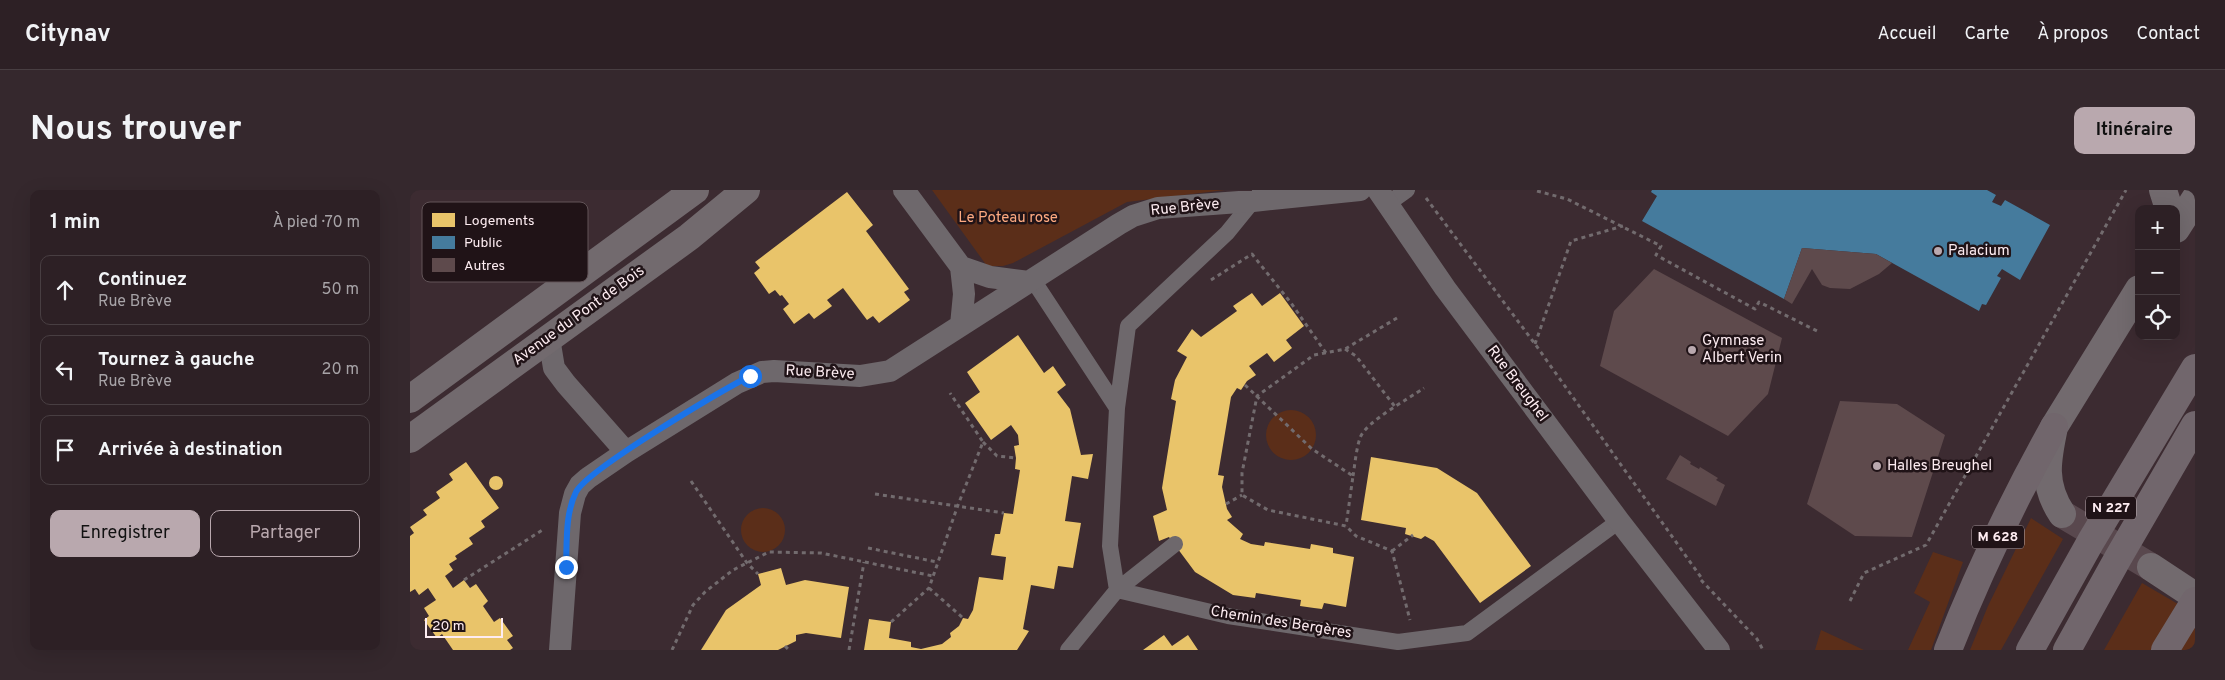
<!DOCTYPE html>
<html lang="fr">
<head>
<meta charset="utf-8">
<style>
  :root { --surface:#2d2025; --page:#35282d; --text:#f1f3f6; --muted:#a7a3a7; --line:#483e42; --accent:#b9a8ae }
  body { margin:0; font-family:Overpass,sans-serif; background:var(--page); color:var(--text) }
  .controls { position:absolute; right:15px; top:15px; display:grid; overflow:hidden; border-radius:10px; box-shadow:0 5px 20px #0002 }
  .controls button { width:45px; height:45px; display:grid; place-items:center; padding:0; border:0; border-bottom:1px solid var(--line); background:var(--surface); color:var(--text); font:25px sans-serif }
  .scale { position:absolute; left:15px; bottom:12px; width:78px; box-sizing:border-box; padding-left:5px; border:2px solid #fdecf1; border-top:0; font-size:14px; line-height:18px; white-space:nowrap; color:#fdecf1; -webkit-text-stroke:4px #201317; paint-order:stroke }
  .stop { position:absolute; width:15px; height:15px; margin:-11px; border:4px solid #1a73e8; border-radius:50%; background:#fff }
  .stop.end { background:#1a73e8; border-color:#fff; box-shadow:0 1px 5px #0008 }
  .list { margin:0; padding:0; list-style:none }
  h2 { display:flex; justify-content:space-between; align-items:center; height:65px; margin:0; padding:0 20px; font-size:21px }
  h2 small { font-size:16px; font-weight:400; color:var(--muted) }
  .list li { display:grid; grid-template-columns:32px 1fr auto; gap:15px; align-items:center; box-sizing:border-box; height:70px; margin:0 10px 10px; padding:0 10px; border:1px solid var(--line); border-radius:10px }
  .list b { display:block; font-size:19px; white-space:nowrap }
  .list p { margin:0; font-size:16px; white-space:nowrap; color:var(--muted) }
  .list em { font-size:16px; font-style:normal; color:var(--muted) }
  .actions { display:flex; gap:10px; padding:15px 20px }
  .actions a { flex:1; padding:11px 0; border:1px solid var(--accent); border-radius:10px; text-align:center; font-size:18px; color:var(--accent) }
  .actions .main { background:var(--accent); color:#111 }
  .icon { flex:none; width:28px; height:28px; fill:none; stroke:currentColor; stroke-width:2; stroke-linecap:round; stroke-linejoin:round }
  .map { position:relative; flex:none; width:1785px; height:460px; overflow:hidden; border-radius:10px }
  header { display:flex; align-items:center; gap:30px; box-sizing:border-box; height:70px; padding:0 25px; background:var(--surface); border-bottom:1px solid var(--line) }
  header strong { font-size:24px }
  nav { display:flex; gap:28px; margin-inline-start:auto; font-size:18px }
  .intro { display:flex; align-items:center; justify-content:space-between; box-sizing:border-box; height:120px; padding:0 30px }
  h1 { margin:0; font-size:35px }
  .button { padding:12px 22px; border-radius:10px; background:var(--accent); color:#111; font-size:18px; font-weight:700 }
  main { display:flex; gap:30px; padding:0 30px }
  aside { flex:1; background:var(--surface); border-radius:10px; box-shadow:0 5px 20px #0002 }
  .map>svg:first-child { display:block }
</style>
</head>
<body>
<header>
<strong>Citynav</strong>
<nav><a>Accueil</a><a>Carte</a><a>À propos</a><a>Contact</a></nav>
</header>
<div class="intro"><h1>Nous trouver</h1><a class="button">Itinéraire</a></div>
<main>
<aside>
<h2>1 min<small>À pied · 70 m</small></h2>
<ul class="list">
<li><svg class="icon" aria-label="ahead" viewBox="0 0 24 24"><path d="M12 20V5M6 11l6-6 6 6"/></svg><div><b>Continuez</b><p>Rue Brève</p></div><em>50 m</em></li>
<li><svg class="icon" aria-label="left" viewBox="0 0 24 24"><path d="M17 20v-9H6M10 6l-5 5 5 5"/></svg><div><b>Tournez à gauche</b><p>Rue Brève</p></div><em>20 m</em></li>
<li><svg class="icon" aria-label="arrive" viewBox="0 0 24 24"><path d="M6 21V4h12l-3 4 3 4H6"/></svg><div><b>Arrivée à destination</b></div></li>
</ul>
<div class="actions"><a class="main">Enregistrer</a><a>Partager</a></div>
</aside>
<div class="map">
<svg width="1785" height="460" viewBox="0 0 1785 460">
  <rect width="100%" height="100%" fill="#3c2b31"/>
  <path fill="#5b2e19" d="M522,0H815L717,12L603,73L593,76H577Z
    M856 245a25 25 0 1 1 50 0a25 25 0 1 1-50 0Z
    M331 340a22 22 0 1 1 44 0a22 22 0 1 1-44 0Z
    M1621,328L1653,349L1591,460H1560L1578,416Z
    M1523,362L1553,372L1521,460H1498L1520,412L1504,403Z
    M1732,393L1785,424V460H1694Z
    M1411,440L1454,460H1405Z"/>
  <path fill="#e9c46a" d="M437,2L463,35L456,41L499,99L494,102L500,110L469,133L463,126L457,130L433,98L417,110L422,116L404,129L399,123L384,134L373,119L379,114L372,105L370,106L365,100L359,104L344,83L350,78L345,72Z
    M842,103L852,116L870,103L894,136L876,150L882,158L864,172L857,163L839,176L846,185L837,191L831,200L827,198L821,207L808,285L814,286L812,297L817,319L822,327L817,330L833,344L830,349L841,354L854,356L855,352L900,359L901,354L923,358V363L944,367L936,417L914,413L912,419L904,418L890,416L891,410L846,403L845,408L823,405L785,382L759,347L749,351L743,326L757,320L752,298L766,211L761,209L765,190L777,167L767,161L782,139L791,147L827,121L823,116Z
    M608,145L634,183L643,176L656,195L647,202L660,219L671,265L683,264L678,289L662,286L655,331L671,333L663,378L648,376L644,399L621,395L613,439L619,441L607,460H454L459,429L481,432L479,448L501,452V457L511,459L532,454L541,447L540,443L549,436L553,428L558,429L563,420L569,387L593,390L596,367L581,365L585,344H590L594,323L603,324L610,280L605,279L606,268L604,256L609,255L608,245L601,235L581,250L555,213L570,202L557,182Z
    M961,267L1027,278L1067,303L1121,376L1070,413L1024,351L1015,346L1011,349L995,344L996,338L951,330Z
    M56,272L89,318L71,331L75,337L59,348L63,354L45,366L47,369L39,374L43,380L35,386L43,398L54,390L60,398L66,394L78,411L73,416L84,432L90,428L103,446L97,450L103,458L100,460H43L32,444L27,448L14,430L19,426L14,418L26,410L18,398L9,405L5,399L0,402V346L4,343L0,337L17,325L13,320L30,308L26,302L43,290L39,284Z
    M79 293a7 7 0 1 1 14 0a7 7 0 1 1-14 0Z
    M371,378L376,395L395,390L439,397L431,448L396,443L386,445V451L368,460H291L316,420L351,395L348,384Z
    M754,445L762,456L778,445L788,460H733Z"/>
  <path fill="#457b9d" d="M1242,0H1577L1586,5L1582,12L1591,16L1595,10L1640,35L1610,90L1592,79L1587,86L1591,88L1576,115L1572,114L1569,121L1466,64L1392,58L1374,109L1232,31L1247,6L1241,2Z"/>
  <path fill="#5e4a4c" d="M1392,58L1466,64L1482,73L1469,84L1440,99L1420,98L1412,95L1402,79L1382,114L1374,109Z
    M1244,79L1372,148L1358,204L1318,246L1190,176L1204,121Z
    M1430,211L1487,214L1535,245L1502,347L1445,346L1397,314Z
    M1270,265L1281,272L1280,274L1289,279L1290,277L1308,288L1306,290L1315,295L1306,316L1256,289Z"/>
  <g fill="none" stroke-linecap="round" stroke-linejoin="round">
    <path stroke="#59484e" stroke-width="28" stroke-dasharray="28 14" stroke-linecap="butt" d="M1652,324L1741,377"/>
    <path stroke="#726b6e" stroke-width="3" stroke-dasharray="4 4" stroke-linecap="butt" d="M1127,1L1157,9L1251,56L1246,65L1345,119L1349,112L1409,142
      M1016,8L1125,154L1293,390
      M801,90L842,64L881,113L916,163
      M987,128L935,159L904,165L847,206L832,283V305L858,320L936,336L946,346L982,361L1000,430
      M1125,154L1161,51L1213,36
      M935,159L946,166L986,218
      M835,195L902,259L943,286L936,336
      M573,252L587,266L606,268
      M943,286C945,274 946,260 950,248C955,232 1000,208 1014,198
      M281,291L337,373L348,384
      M465,304L594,323
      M816,314L832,305
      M458,358L527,372
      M982,361L1003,345
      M54,390L134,339
      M1291,390L1347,449L1353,460
      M519,398L553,428
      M1440,411L1454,383L1516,355L1716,0
      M481,432L519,398L548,315L573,252L540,203
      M375,456L379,460
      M262,460L283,415L295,402L323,380L359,362L411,363L523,386
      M439,460L454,372"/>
    <path stroke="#6e686c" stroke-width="16" d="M843,11L817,43L718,136L707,218L700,356L707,400L818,426L988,452L1057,443L1209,331
      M976,15L997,0
      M623,90L707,218
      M658,460L707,400L765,354"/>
    <path stroke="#6e686c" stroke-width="22" d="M494,0L551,77L554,104L551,135
      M968,0L1035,98L1209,331L1309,460
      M551,77L580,87L619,92
      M139,148L144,178L156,194L216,262
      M150,460L160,323L165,304L170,295L178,288L216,262L327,193L352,182L364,181L450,186L480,181L709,34L723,26L748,18L843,11L950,0"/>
    <path stroke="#726a6e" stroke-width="28" d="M1753,0L1759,19
      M1766,39L1785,9
      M0,209L285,0
      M0,249L279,47L336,0
      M1652,324C1632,294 1637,270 1644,237L1729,99
      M1741,377L1785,406"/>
    <path stroke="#71666c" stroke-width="28" d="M1538,460C1568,383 1604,309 1644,237
      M1620,460L1681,351L1785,178
      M1657,460L1708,368L1785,235
      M1755,460L1785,411"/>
  </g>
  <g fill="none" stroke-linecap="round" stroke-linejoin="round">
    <path stroke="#1a73e8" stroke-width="6" d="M156,377C157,353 155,324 166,302C178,279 311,201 340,186"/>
  </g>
  <g fill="#b9a8ae" stroke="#201317" stroke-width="2">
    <circle cx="1528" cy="61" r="5"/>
    <circle cx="1282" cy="160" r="5"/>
    <circle cx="1467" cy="276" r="5"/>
  </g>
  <g text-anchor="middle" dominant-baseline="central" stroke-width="5" stroke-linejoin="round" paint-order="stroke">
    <g fill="#201317" stroke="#bbabb0" stroke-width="1">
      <rect x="1676" y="306.5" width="50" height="23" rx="4"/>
      <rect x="1562" y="335.5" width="52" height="23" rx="4"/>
    </g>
    <g font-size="14" font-weight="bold" fill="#fdecf1">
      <text x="1701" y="318">N 227</text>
      <text x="1588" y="347">M 628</text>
    </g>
    <g font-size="15" fill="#fdecf1" stroke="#201317">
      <text transform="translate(775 18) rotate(-6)">Rue Brève</text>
      <text transform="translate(169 126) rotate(-36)">Avenue du Pont de Bois</text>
      <text transform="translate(410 183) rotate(3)">Rue Brève</text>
      <text transform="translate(1107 194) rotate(53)">Rue Breughel</text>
      <text transform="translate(871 433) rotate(9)">Chemin des Bergères</text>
    </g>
    <g font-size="15" fill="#feaa81" stroke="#201317">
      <text x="598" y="28">Le Poteau rose</text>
    </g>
    <g font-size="15" fill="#fdecf1" stroke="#201317" text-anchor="start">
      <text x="1538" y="61">Palacium</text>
      <text x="1292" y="151">Gymnase<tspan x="1292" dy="17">Albert Verin</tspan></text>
      <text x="1477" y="276">Halles Breughel</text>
    </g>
  </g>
  <rect x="12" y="12" width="166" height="80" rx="8" fill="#201317" stroke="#625458" stroke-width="1"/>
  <rect x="22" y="23" width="23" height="14" fill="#e9c46a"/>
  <rect x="22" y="46" width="23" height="13" fill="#457b9d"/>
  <rect x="22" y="68" width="23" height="14" fill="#5e4a4c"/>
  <g font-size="14" fill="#fdecf1">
    <text x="54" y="35">Logements</text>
    <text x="54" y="57">Public</text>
    <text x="54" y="80">Autres</text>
  </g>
</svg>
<div class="controls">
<button>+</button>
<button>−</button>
<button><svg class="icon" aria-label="locate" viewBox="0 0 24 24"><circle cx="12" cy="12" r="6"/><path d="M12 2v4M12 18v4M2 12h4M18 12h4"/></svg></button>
</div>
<div class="scale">20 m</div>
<div class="stop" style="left:340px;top:186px"></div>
<div class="stop end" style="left:156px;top:377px"></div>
</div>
</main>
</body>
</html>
